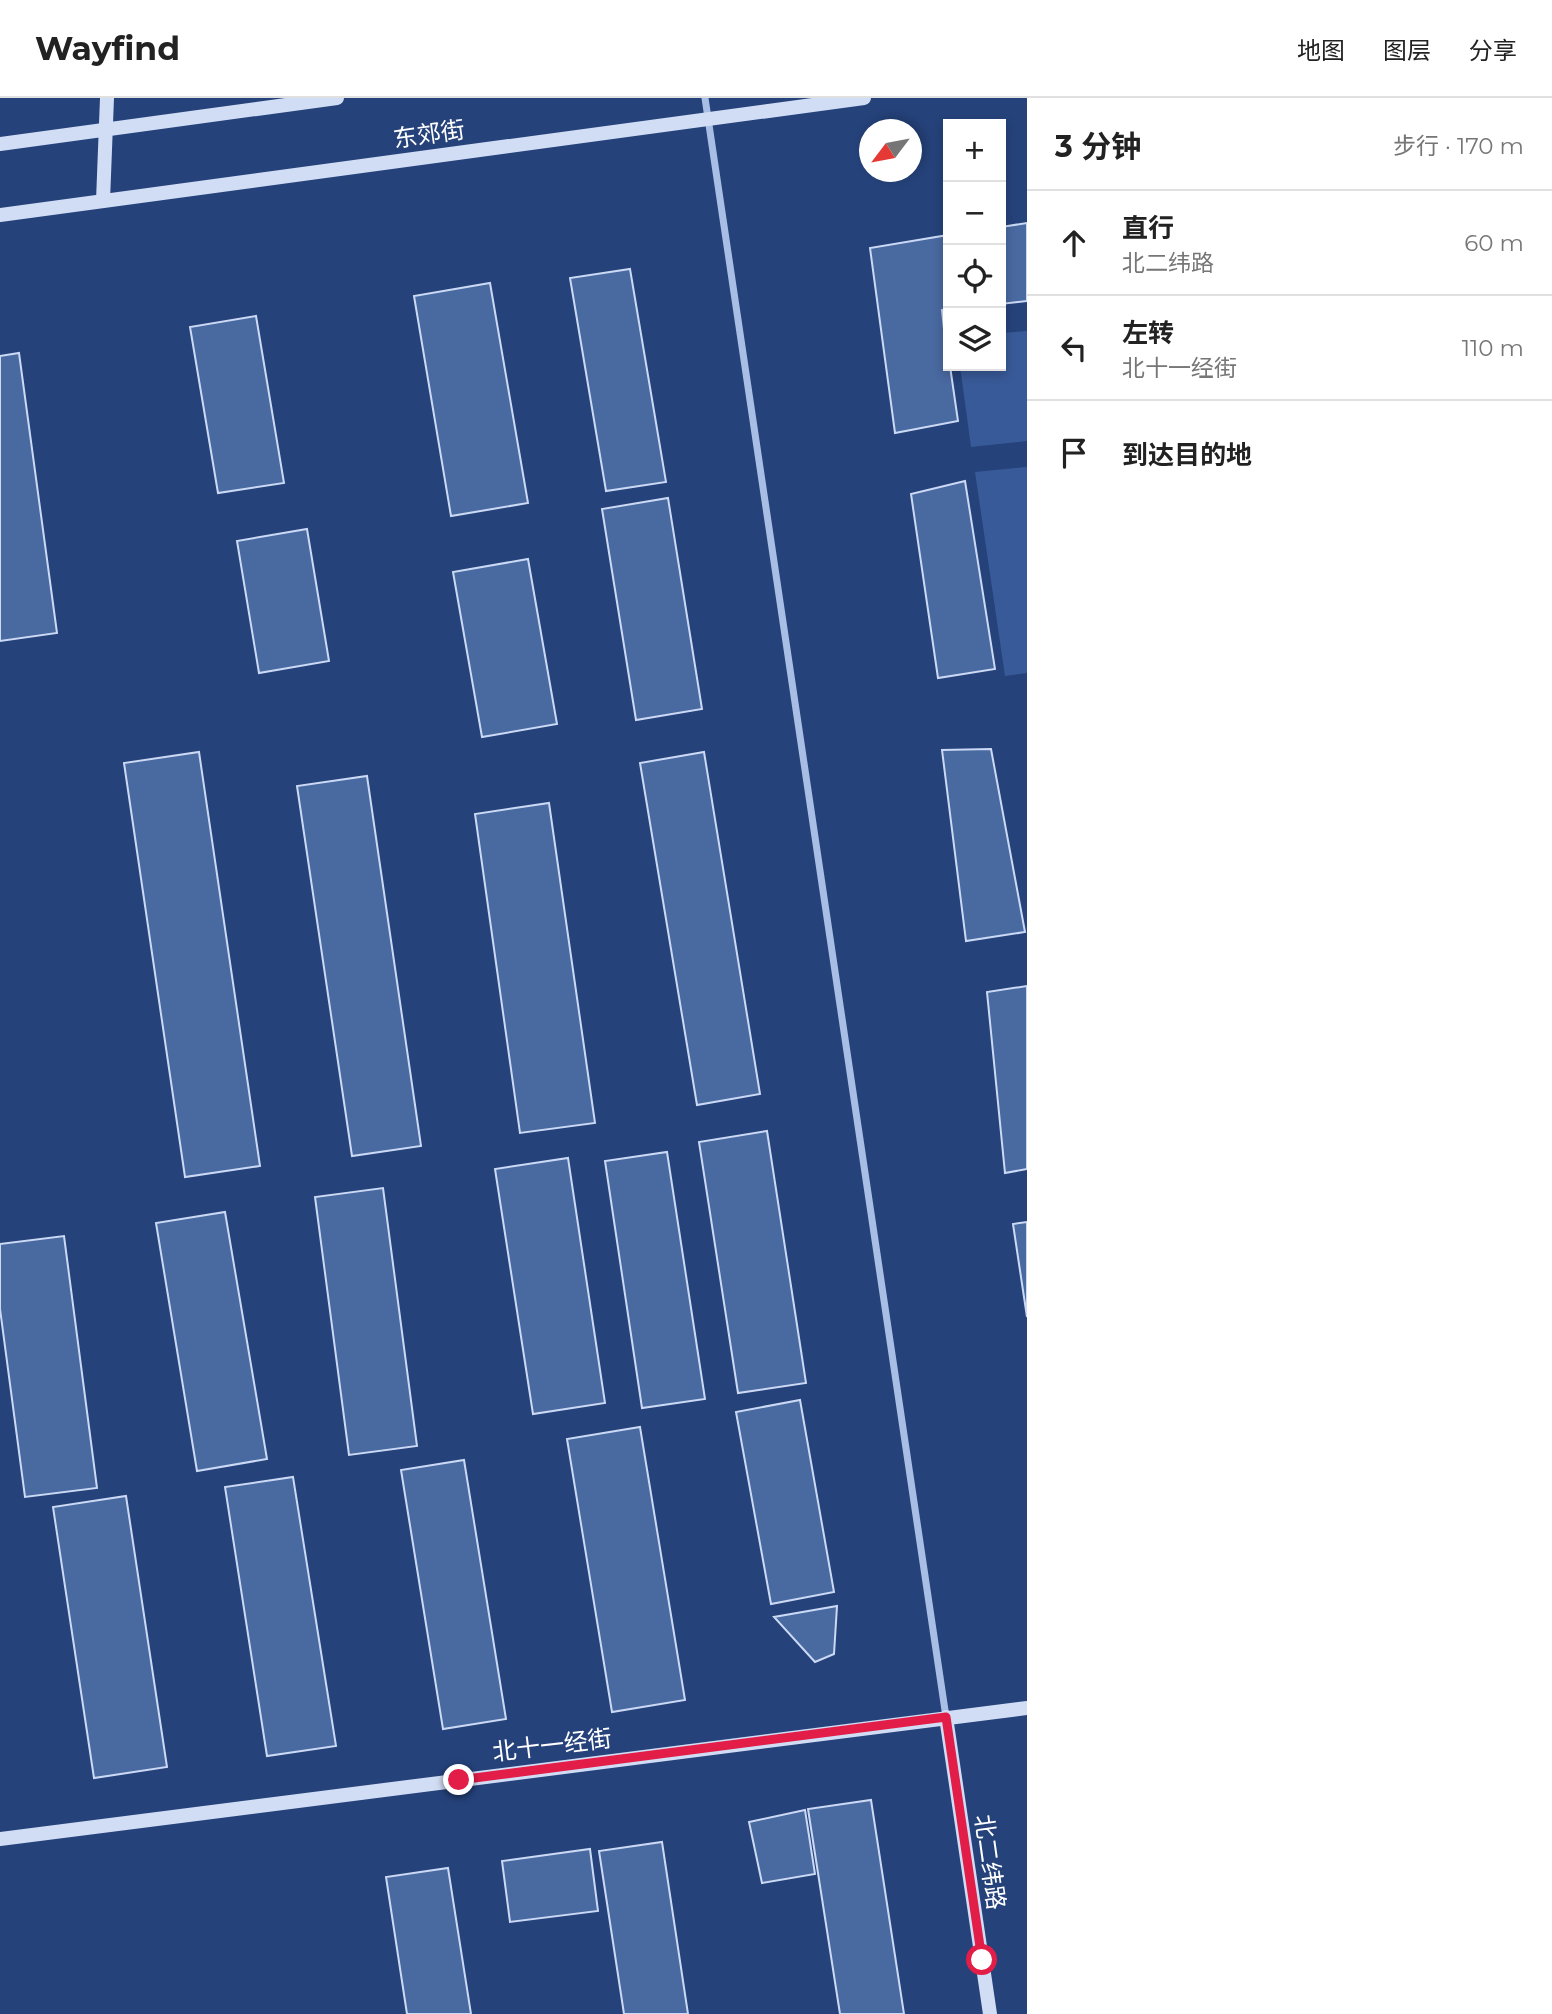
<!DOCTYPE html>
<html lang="zh">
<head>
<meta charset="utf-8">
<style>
  :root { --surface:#fff; --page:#f6f6f6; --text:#222; --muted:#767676; --line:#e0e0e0 }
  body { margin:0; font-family:Montserrat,"Noto Sans SC",sans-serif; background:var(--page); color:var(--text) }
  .controls { position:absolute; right:21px; top:21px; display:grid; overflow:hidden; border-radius:0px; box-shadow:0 4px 10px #0003 }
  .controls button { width:63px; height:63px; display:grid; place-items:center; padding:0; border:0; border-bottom:2px solid var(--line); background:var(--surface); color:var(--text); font:35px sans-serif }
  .compass { position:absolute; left:859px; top:21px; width:63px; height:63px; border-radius:50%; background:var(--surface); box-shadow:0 4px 10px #0003; rotate:238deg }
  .stop { position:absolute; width:21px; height:21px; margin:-16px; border:5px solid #e11d48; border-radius:50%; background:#fff }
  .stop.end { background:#e11d48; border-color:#fff; box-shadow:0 2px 7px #0008 }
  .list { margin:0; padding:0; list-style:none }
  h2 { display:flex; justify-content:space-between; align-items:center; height:91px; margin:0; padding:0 28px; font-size:30px }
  h2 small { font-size:23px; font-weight:400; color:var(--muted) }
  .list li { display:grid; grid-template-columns:46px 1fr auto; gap:21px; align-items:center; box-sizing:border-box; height:105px; padding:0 28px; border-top:2px solid var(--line) }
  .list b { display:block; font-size:26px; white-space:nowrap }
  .list p { margin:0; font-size:23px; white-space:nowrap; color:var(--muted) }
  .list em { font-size:23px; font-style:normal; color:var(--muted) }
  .icon { flex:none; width:38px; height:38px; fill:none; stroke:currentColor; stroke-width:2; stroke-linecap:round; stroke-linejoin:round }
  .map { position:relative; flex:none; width:1027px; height:1916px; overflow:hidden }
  header { display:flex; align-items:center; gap:42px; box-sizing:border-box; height:98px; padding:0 35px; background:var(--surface); border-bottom:2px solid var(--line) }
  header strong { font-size:33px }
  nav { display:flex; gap:38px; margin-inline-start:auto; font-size:24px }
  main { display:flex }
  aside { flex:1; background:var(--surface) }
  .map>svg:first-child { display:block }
</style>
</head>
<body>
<header>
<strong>Wayfind</strong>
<nav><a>地图</a><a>图层</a><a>分享</a></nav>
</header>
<main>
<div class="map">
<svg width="1027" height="1916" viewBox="0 0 1027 1916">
  <rect width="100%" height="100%" fill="#25427a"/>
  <path fill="#385a98" d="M1027,233V343L971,349L960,268H1001V235Z
    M1027,369V575L1005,578L975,374Z"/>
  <path fill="#4969a1" stroke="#cbd9f4" stroke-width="2" d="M1027,125V203L1001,206V129Z
    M948,137V211L942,212L948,268H950L958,323L895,335L870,150Z
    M630,171L666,384L606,393L570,180Z
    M490,185L528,405L451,418L414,198Z
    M256,218L284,385L218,395L190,229Z
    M19,255L57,535L0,543V258Z
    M965,383L995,571L938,580L911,396Z
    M668,400L702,611L636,622L602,411Z
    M307,431L329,563L259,575L237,443Z
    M528,461L557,626L482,639L453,474Z
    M991,651L1025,834L966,843L942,652Z
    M199,654L260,1068L185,1079L124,665Z
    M704,654L760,996L697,1007L640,665Z
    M367,678L421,1048L352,1058L297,688Z
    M549,705L595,1025L520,1035L475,716Z
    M1027,888V1071L1005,1075L987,894Z
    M767,1033L806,1285L738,1295L699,1044Z
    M667,1054L705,1301L642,1310L605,1063Z
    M568,1060L605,1305L533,1316L495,1071Z
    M383,1090L417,1348L349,1357L315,1099Z
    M225,1114L267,1361L197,1373L156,1125Z
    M1027,1124V1219L1013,1126Z
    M64,1138L97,1390L25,1399L0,1211V1146Z
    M800,1302L834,1494L771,1506L736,1314Z
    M640,1329L685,1602L612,1614L567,1341Z
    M464,1362L506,1621L443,1631L401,1372Z
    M293,1379L336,1648L267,1658L225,1389Z
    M126,1398L167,1669L94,1680L53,1409Z
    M837,1508L834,1556L815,1564L774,1519Z
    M871,1702L904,1916H840L808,1711Z
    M805,1712L815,1776L762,1785L749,1724Z
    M662,1744L688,1916H624L599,1753Z
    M590,1751L598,1813L510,1824L502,1763Z
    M448,1770L471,1916H407L386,1779Z"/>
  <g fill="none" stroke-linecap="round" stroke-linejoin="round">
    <path stroke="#a8bee4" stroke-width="7" d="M705,0L946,1619"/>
    <path stroke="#d1ddf4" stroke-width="14" d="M0,46L337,0
      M103,103L107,0
      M0,117L864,0
      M946,1619L990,1916
      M0,1741L1027,1610"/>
  </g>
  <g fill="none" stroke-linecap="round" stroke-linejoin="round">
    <path stroke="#e11d48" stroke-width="9" d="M459,1682L946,1619L982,1862"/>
  </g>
  <g text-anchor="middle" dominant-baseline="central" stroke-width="5" stroke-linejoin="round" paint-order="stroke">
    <g font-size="24" fill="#fff" stroke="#25427a">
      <text transform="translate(429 36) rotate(-8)">东郊街</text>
      <text transform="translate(552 1647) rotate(-7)">北十一经街</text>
      <text transform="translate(990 1764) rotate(82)">北二纬路</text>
    </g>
  </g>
</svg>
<div class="controls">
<button>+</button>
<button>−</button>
<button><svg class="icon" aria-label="locate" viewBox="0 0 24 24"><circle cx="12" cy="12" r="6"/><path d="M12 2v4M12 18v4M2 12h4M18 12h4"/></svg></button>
<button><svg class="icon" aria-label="layers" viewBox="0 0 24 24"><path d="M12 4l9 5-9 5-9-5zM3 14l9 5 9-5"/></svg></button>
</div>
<svg class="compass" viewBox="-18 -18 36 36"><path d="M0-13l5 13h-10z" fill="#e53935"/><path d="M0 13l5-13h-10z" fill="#767676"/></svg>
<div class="stop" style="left:982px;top:1862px"></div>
<div class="stop end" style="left:459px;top:1682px"></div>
</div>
<aside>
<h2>3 分钟<small>步行 · 170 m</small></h2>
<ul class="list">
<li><svg class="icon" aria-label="ahead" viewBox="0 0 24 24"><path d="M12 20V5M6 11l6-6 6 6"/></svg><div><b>直行</b><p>北二纬路</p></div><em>60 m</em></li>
<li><svg class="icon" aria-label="left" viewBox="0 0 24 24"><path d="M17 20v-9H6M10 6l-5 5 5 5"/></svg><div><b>左转</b><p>北十一经街</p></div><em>110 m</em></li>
<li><svg class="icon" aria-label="arrive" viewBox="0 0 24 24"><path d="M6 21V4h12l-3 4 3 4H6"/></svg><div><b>到达目的地</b></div></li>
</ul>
</aside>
</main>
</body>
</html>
